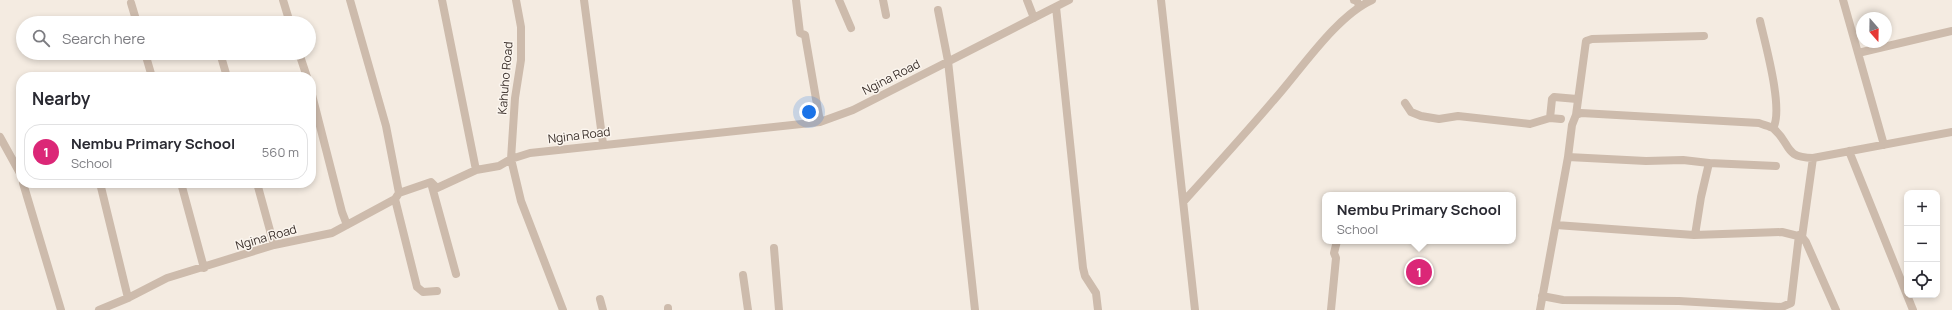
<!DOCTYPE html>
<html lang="en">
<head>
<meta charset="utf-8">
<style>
  :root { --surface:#fff; --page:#f2f2f3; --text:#2b2b33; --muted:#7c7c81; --line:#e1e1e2; --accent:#db2777 }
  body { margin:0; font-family:Manrope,sans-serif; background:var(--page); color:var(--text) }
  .controls { position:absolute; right:12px; bottom:12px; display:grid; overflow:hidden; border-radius:8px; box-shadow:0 2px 6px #0003 }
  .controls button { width:36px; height:36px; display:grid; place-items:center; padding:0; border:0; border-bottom:1px solid var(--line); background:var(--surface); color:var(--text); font:20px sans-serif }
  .compass { position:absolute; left:1856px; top:12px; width:36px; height:36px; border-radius:50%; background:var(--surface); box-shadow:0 2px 6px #0003; rotate:160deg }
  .you { position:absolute; left:809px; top:112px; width:14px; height:14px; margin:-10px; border:3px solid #fff; border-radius:50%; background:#1a73e8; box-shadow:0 0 0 6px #1a73e833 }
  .badge { display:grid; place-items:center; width:26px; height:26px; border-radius:50%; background:var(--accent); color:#fff; font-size:13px; font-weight:700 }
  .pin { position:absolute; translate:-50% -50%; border:2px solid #fff; box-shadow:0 1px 4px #0006 }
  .popup { position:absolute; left:1322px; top:192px; width:194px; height:52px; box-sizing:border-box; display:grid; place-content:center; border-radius:8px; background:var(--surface); filter:drop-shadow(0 1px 3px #0005); font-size:13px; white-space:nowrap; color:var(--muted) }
  .popup b { font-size:15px; color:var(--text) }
  .popup::after { content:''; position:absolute; left:50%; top:100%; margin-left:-8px; border:8px solid transparent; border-top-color:var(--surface) }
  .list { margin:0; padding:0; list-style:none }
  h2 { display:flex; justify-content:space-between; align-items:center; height:52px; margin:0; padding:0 16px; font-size:17px }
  h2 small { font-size:13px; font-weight:400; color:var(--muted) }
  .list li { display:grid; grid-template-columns:26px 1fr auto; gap:12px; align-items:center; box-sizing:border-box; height:56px; margin:0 8px 8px; padding:0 8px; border:1px solid var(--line); border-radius:16px }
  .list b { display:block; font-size:15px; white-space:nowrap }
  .list p { margin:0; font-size:13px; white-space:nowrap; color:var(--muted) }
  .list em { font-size:13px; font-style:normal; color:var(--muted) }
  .icon { flex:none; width:22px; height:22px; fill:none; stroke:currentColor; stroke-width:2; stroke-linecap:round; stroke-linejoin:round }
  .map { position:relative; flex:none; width:1952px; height:310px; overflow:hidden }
  .search { position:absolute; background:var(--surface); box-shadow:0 2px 6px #0003; left:16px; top:16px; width:300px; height:44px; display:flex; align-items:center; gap:10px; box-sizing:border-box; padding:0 14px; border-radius:22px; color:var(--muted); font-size:15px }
  .panel { position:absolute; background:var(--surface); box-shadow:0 2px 6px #0003; left:16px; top:72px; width:300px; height:116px; border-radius:16px }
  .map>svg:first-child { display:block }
</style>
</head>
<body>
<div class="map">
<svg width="1952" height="310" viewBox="0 0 1952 310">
  <rect width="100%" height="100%" fill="#f4ebe1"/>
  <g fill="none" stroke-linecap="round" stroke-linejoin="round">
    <path stroke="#cdbbac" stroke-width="8" d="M283,0L290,23
      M350,0L386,126L399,193
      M442,0L476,170
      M516,0L521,27V60L515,98L511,159L521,201L563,310
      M584,0L603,144
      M796,0L800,33L805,35L820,122
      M839,0L851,28
      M883,0L886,15
      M1027,0L1034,18
      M1161,0L1195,310
      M1354,0L1357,1L1359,6
      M1843,0L1884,145
      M131,3L137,23
      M1056,7L1083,268L1085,276L1096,293L1098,310
      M938,10L948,61L975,310
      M1760,21C1765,43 1784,110 1773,128
      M145,53L152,77
      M220,53L227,77
      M299,53L307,77
      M1858,53L1952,31
      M311,91L342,212L347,225
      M1405,103L1411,112L1421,116L1439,119L1458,116L1530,124L1550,118L1561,119
      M1576,115L1586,41L1592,39L1704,36
      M1550,118L1552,99L1554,97L1577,99
      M0,137L21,175
      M1849,151L1913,310
      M1568,157L1646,161L1683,160L1709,163L1776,166
      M1813,158L1802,237L1806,242L1836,310
      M23,183L61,310
      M100,183L128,298
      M181,183L204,268
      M257,183L274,245
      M431,183L456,274
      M395,199L417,287L423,292L437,291
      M1184,201C1214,168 1244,135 1273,101C1300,71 1336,16 1372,0
      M1556,225L1694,235L1782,232L1802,237
      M1695,235L1701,197L1709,163
      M774,248L779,310
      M743,275L748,310
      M1542,296L1563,300L1679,301L1782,307L1791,303L1799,235
      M600,299L603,310
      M668,308V310
      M99,310L128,298L167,278L274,245L332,233L395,199L399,193L431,182L437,188L476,170L499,166L511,159L530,153L820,122L853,110L1069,0
      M1331,310L1336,258L1334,253L1337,241
      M1540,310L1568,157L1572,125L1576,115L1581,113L1759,123C1763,125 1771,126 1774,129C1792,145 1783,157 1813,158L1952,132"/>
  </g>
  <g text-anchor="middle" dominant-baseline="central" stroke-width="3" stroke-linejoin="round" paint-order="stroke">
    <g font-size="12" fill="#3b302b" stroke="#fbf5ee">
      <text transform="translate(891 77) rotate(-27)">Ngina Road</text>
      <text transform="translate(505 78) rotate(-85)">Kahuho Road</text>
      <text transform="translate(579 135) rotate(-7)">Ngina Road</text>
      <text transform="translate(266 237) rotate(-16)">Ngina Road</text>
    </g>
  </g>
</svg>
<div class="controls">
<button>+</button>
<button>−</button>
<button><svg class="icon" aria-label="locate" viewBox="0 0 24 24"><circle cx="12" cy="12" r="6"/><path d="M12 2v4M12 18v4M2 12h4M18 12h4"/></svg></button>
</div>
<svg class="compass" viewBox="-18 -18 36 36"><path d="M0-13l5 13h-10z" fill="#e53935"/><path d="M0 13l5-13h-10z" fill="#7c7c81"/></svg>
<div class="you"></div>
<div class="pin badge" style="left:1419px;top:272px">1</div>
<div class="popup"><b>Nembu Primary School</b>School</div>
<div class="search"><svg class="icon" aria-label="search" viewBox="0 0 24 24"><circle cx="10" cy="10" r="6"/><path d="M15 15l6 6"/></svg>Search here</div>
<section class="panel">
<h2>Nearby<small></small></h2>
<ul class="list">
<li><span class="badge">1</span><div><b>Nembu Primary School</b><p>School</p></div><em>560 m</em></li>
</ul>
</section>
</div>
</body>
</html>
